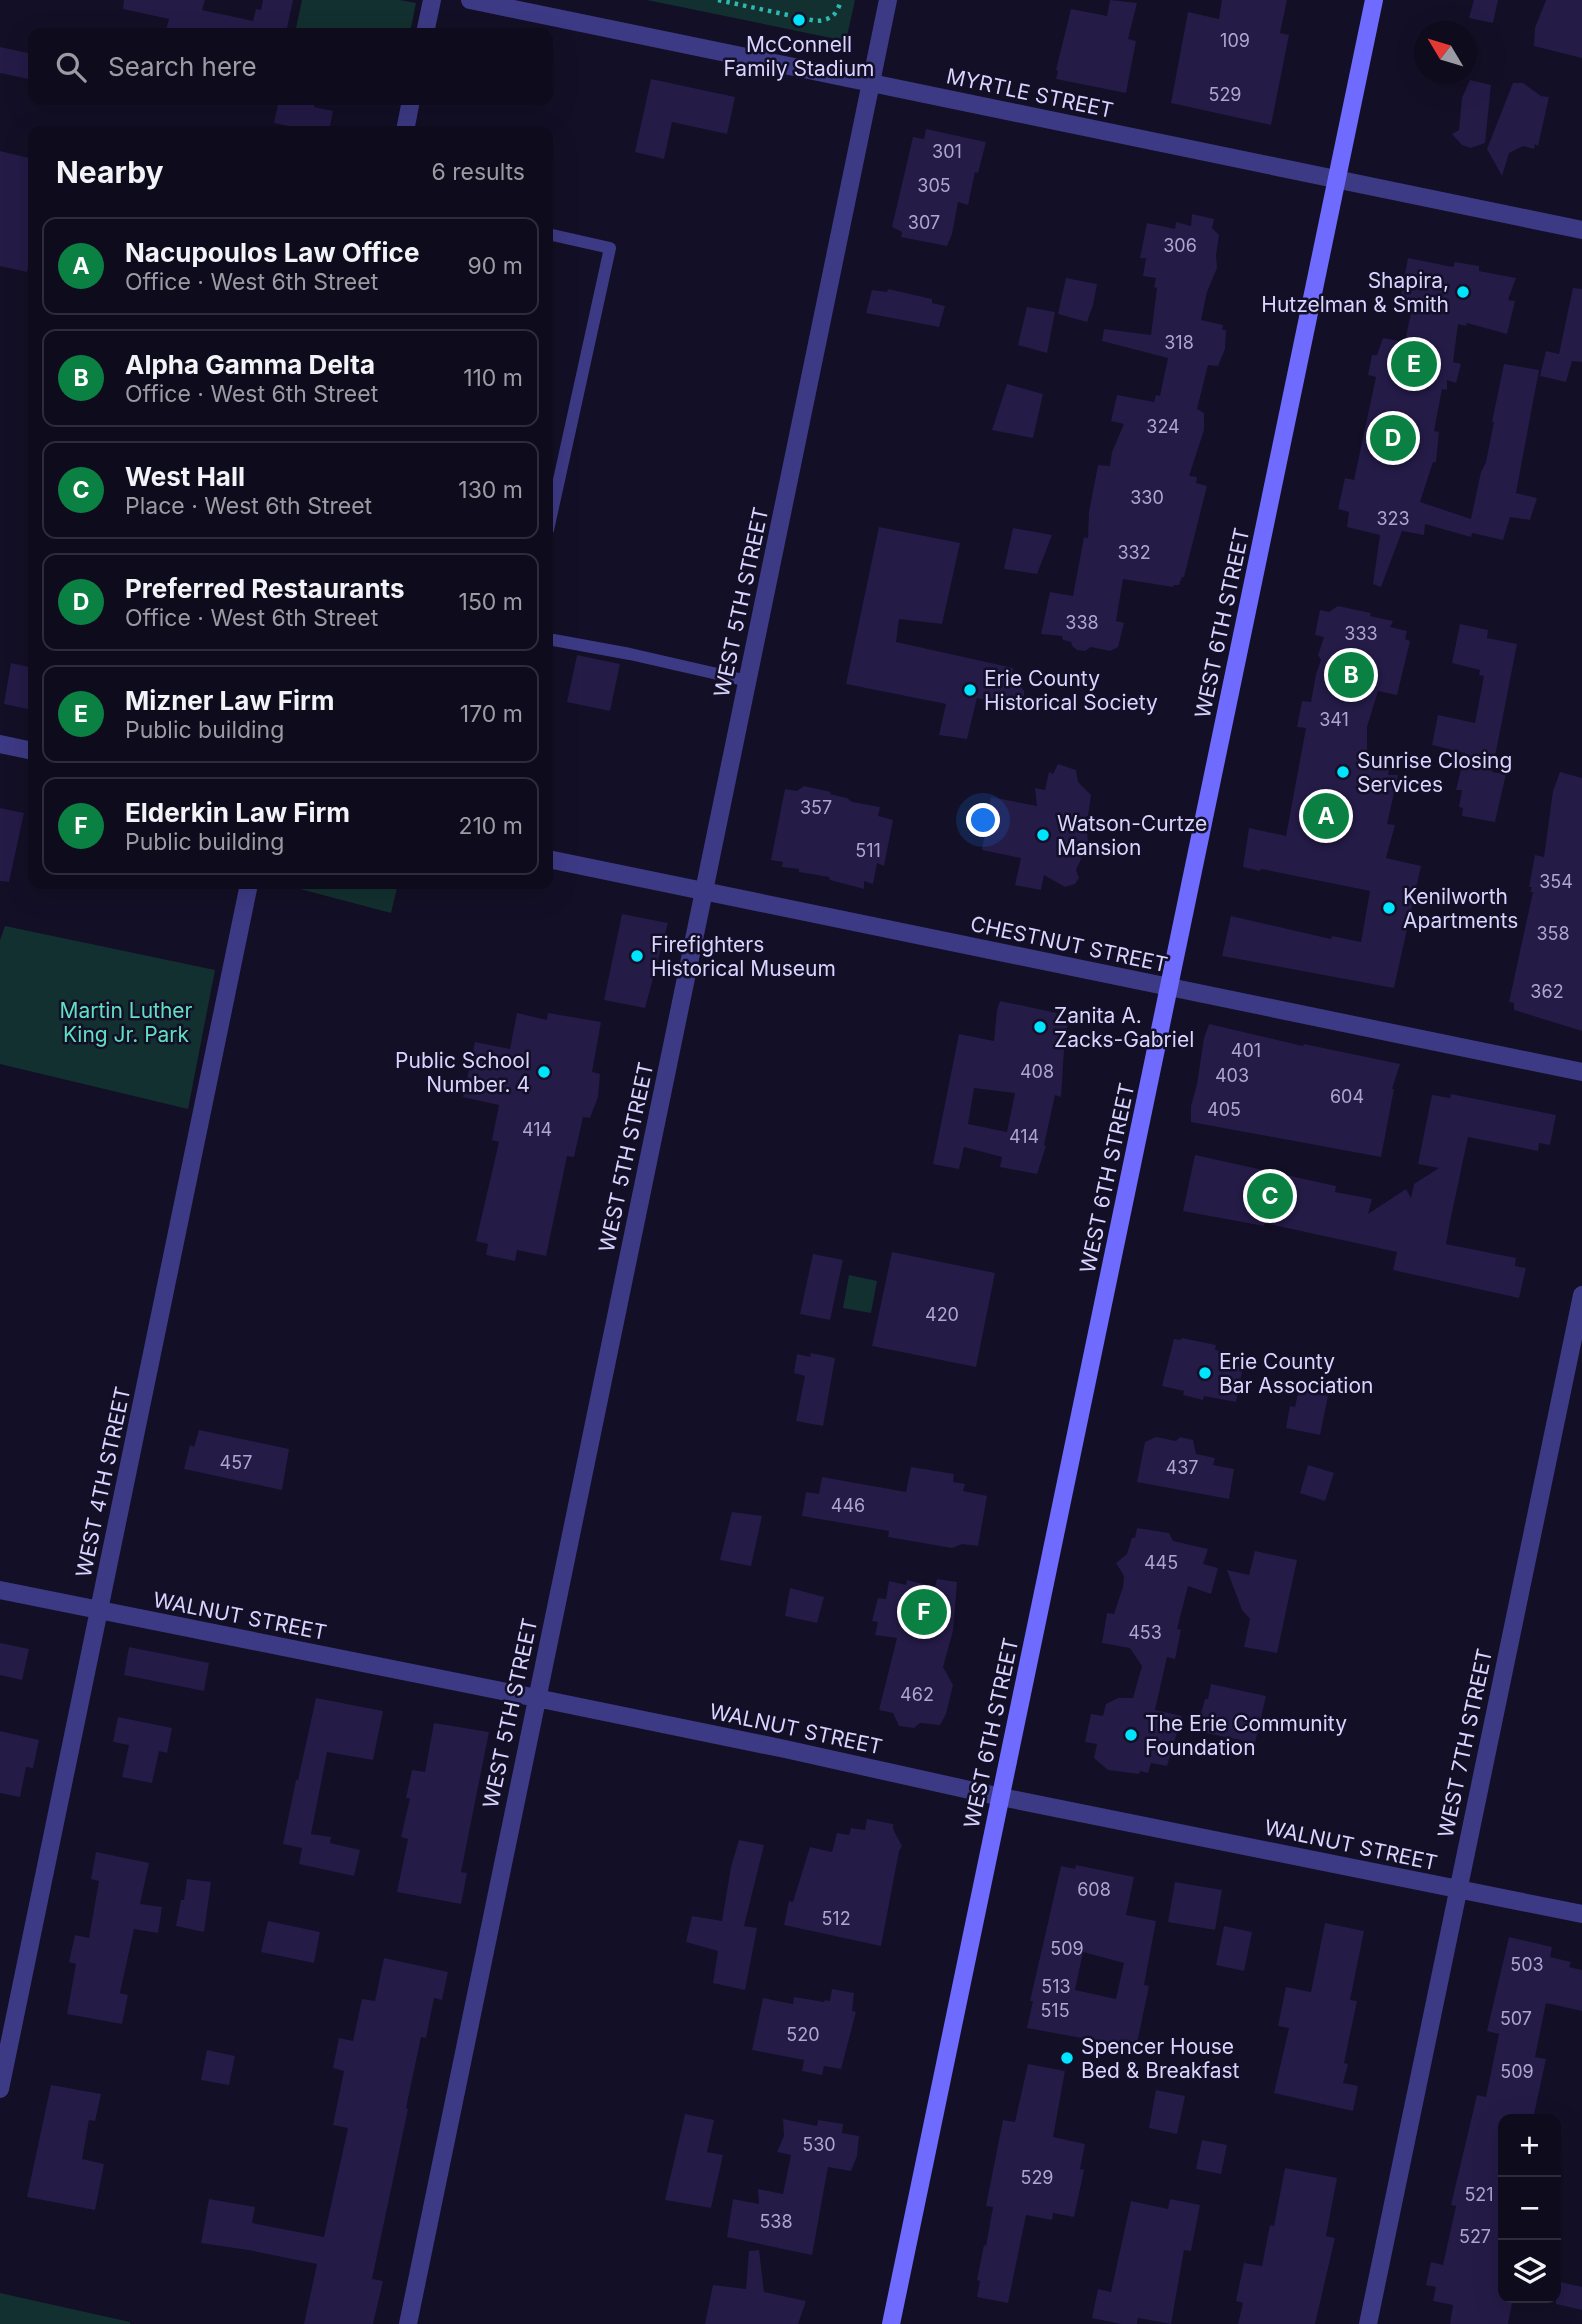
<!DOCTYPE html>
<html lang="en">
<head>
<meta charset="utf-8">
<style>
  :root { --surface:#0e0b1c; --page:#1c1929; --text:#f1f3f6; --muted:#9b9ba3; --line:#2e2b3b; --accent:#0b8043 }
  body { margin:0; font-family:Inter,sans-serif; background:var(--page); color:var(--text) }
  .controls { position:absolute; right:21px; bottom:21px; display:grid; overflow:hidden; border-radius:14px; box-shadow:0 7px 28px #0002 }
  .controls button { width:63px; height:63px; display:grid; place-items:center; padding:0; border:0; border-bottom:2px solid var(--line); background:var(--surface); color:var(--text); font:35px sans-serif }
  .compass { position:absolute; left:1414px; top:21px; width:63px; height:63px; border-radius:50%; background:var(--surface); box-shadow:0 7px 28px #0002; rotate:308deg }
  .you { position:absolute; left:984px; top:821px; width:24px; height:24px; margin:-18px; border:5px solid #fff; border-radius:50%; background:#1a73e8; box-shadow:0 0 0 10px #1a73e833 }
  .badge { display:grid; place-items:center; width:46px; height:46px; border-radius:50%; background:var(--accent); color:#fff; font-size:23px; font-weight:700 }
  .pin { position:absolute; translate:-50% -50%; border:4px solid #fff; box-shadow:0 2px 7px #0006 }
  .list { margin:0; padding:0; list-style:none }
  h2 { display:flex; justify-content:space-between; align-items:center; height:91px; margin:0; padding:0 28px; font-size:30px }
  h2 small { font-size:23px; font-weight:400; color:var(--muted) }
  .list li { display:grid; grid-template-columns:46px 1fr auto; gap:21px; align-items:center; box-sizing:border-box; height:98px; margin:0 14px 14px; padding:0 14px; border:2px solid var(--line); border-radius:14px }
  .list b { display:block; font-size:26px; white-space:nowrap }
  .list p { margin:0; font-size:23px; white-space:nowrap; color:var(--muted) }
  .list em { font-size:23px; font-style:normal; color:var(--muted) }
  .icon { flex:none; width:38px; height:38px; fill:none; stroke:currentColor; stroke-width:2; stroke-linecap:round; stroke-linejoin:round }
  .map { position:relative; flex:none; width:1582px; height:2324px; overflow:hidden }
  .search { position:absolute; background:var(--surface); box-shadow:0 7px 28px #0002; left:28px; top:28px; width:525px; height:77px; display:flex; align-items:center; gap:18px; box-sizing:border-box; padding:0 24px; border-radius:14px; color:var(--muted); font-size:26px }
  .panel { position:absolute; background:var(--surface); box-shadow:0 7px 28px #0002; left:28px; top:126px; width:525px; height:763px; border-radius:14px }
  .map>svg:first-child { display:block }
</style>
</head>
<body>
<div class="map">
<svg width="1582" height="2324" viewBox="0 0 1582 2324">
  <rect width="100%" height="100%" fill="#130f26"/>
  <path fill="#12302f" d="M302,0H400L416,3L410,33H295Z
    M647,0H855L846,41Z
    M281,884H398L391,913Z
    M5,926L215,970L188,1109L0,1064V940Z
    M849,1275L877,1281L871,1313L843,1308Z
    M0,2293L130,2322V2324H0Z"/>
  <path fill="#241b47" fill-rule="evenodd" d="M124,0H205L202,10L253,21L256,9L261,10L263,0H293L286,33H165L169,19L123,9Z
    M1110,0L1137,3L1128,39L1136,41L1126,93L1056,79L1058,71L1056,70L1071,9L1107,16Z
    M1222,0H1287L1280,33L1289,35L1271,125L1171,103L1188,12L1219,19Z
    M1474,0H1498L1493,23L1469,18Z
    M1546,0H1582V58L1534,46L1535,28Z
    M0,47L33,54V80L0,73Z
    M651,79L735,97L727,134L672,122L664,159L635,152Z
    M1470,80L1491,85L1485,143L1471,148L1462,145L1452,134L1459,130L1462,98Z
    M1513,83H1523L1541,96L1549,97L1538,146L1535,144L1534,149L1523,146L1509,153L1502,176L1487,149Z
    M279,100H315L314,107L333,111L329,131H299V128L274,123Z
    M926,129L986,142L978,173L975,172L968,205L958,202L952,234L947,246L901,237L902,232L892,227L913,137L924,139Z
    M0,151L33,159V242L27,272L0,266Z
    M1192,214L1214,219L1212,228L1219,235L1216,255L1217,268L1207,292L1201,320L1223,325L1222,330H1226L1225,349L1218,366L1208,365L1197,409L1204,413V430L1189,476L1197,477L1196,483L1207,486L1184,577H1182L1179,585H1173V587L1123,579L1116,621L1124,623L1118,647L1110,651L1091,647L1085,651L1077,650L1072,646L1071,642L1063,640L1062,636L1041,634L1050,592L1073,596L1084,537L1088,538L1089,512L1098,465L1110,466L1112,452L1124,424L1111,421L1117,395L1154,402L1156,395L1160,396L1168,358L1102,341L1104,329L1151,335L1157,288L1154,287L1156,278L1143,276L1146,258H1140L1147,223L1175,229L1176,222L1191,226Z
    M1408,258L1453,267L1455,262L1479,266V271L1516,278L1508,300L1515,301L1507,334L1467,323L1466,326L1458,324L1453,362L1461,364L1456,383L1447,380V390L1442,389L1434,431L1439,432L1436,462H1433L1420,502L1471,519L1481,472L1486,462L1494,422H1492L1504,364L1539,370L1516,493L1537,498L1530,520L1510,517L1503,540L1472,533L1471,537L1425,524L1424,535L1402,531L1381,587L1373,584L1380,535L1347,527L1349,512L1338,509L1345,478L1354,480L1376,377L1368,375L1372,355H1377L1383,338L1405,342L1413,303L1400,300Z
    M1066,278L1097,284L1093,305L1087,322L1058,314Z
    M1573,288L1582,289V362L1572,361L1566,382L1540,376L1546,351L1559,354Z
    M888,289L932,299V303L945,306L939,327L866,313L872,290L887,292Z
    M1027,307L1055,312L1047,353L1018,345Z
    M1007,384L1043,394L1033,438L992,430Z
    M879,527L960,543L942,624L899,619L896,642L1013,668L1012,674L1024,691V700L1018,708L977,698L967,739L939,735L946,704L846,684Z
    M1013,528L1052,535L1037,574L1004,569Z
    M1338,606L1371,613L1370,616L1393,621L1390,627L1407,631L1405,639L1410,641L1397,695L1378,691L1367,727V761L1372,762V766L1389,769L1388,775H1398L1387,824L1395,825L1386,858L1421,866L1394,988L1222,956L1231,916L1331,939L1332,936L1361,942L1370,891L1262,869L1259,871L1243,867L1249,828L1286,836L1306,728L1297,727L1302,701L1311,702L1316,674L1321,660L1318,655L1324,637L1315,635L1320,610L1329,612Z
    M1460,624L1488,630L1487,638L1517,644L1492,772L1506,774L1495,822L1462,816L1463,808L1459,807L1462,790H1456L1465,753L1432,745L1438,715L1475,723L1484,676L1479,675L1480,670L1452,663Z
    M577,655L620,664L610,711L567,702Z
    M11,663L33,668V700H30L28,709L4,704Z
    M1058,764L1076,770L1078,782L1091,795L1088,816H1086L1088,844L1076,870L1079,878L1075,884L1065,887L1044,875L1041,890L1015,885L1021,858L982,850L991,797L1037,806L1035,788L1045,790L1049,772L1053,774Z
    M1560,772L1582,778V1031L1514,1010V1003L1509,1002L1533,892H1530L1532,887H1529L1535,855L1544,857L1553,791Z
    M804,786L831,792L830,794L847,798L852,802L880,807L878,816L893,820L884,866L877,863L873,884L864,881V889L830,880L829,877L799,872V869L782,867L783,862L771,860L785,789L797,791Z
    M0,808L24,813L9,882L0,881Z
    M622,914L668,923L645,1008L604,1000Z
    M1000,1001L1057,1013L1056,1017L1069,1020L1065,1034L1061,1097L1055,1095L1044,1145L1046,1146L1037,1174L1000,1167L1002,1157L964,1147L959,1169L933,1164L959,1034L994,1041L997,1010ZM974,1088L1015,1093L1007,1132L968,1124Z
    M517,1013L547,1020L548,1013L601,1022L592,1072L600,1074L598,1097L590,1118L583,1117L574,1157L567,1156L546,1256L517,1250L515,1261L486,1255L488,1244L476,1241L499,1142L492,1140L499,1105L463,1097L475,1042L510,1049Z
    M1209,1024L1303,1046L1304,1044L1400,1064L1392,1089H1394L1381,1157L1191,1122V1106L1197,1084L1204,1038Z
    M1451,1094L1556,1115L1550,1145L1539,1143L1538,1151L1468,1137L1450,1222L1446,1244L1516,1258L1515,1266L1526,1268L1519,1298L1393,1270L1397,1252L1264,1223V1226L1183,1211L1195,1155L1336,1186L1335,1192L1372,1199L1368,1214L1406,1189L1411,1198L1414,1184L1439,1168L1418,1164L1432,1095L1450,1098Z
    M892,1252L995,1273L976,1367L872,1346Z
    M813,1254L843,1260L830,1320L800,1314Z
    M1182,1338L1216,1345L1215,1350L1225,1352L1224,1358L1227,1359L1226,1363L1243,1367L1236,1402L1204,1396L1203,1400L1183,1395L1184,1391L1162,1386L1174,1339L1181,1340Z
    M811,1353L835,1358L823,1426L796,1421L805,1376L794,1373L797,1354L810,1357Z
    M1299,1389L1328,1396L1320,1435L1286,1428L1290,1406L1295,1407Z
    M199,1430L289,1449L282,1490L184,1469L190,1445L194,1447Z
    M1156,1437L1176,1441L1180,1437L1193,1440L1196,1454L1215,1458L1213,1465L1234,1469L1229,1499L1137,1482L1145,1442Z
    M1308,1465L1334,1473L1325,1501L1300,1493Z
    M911,1467L954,1474L953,1482L965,1484L963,1491L987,1496L978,1546L962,1544L952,1548L888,1537L889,1531L802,1516L806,1492L819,1494L822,1477L906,1492Z
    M732,1512L762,1516L751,1566L720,1560Z
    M1137,1528L1169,1533L1173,1541L1208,1549L1203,1564L1218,1568L1211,1594L1188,1586L1177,1629L1181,1630L1175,1659L1167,1657L1155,1710L1182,1716L1167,1766L1151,1763L1148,1773L1140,1771L1139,1774L1108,1770L1094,1758L1097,1744L1085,1742L1091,1714L1103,1716L1106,1704L1118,1698H1133L1142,1666L1130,1648L1102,1643L1107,1613L1114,1614L1123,1587L1124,1576L1116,1563L1127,1554L1132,1538H1135Z
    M1255,1551L1297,1560L1277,1653L1244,1647L1250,1619L1242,1610L1227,1570L1249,1575Z
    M937,1579L957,1582L953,1631L943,1667L953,1685L946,1714L940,1725L920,1723L914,1728L899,1726L893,1713L879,1710L897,1638L875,1635L878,1622L872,1621L878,1598L886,1599L889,1581L906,1585L907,1580L935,1587Z
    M790,1588L824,1597L817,1623L785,1616Z
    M0,1643L29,1649L22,1680L0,1675Z
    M129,1647L209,1663L204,1691L124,1675Z
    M1211,1684L1266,1696L1255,1743L1196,1731L1205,1699H1208Z
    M316,1698L383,1711L373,1760L327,1752L311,1834L331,1837L330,1843L360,1850L354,1876L299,1864L302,1848L283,1844L296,1780H298Z
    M118,1717L172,1728L167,1753L159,1751L152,1783L122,1777L129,1745L113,1742Z
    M434,1723L489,1732L461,1872L467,1873L461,1904L397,1892L408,1839L401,1837L410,1798H406L412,1770L425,1772Z
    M0,1731L39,1740L33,1768L26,1767L20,1797L0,1793Z
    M867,1819L893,1824V1829L902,1846L899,1851L881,1946L784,1925L789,1901L793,1902L810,1847L832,1852L837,1833L849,1835L851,1828L865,1830Z
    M739,1840L764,1845L744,1926L757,1928L745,1990L713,1983L718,1951L686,1942L692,1916L722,1921L731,1867Z
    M96,1852L149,1863L140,1904L162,1907L158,1933L134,1929L120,1993L128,1995L122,2024L67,2014L76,1964L69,1962L75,1935L89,1938L99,1881L91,1879Z
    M1076,1865L1134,1877L1126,1915L1156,1921L1144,1985L1149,1986L1136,2048L1027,2028L1033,2001H1030L1061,1866L1075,1869ZM1083,1952L1124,1963L1116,1999L1075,1990Z
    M187,1879L211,1882L204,1932L176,1926L181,1900H184Z
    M1175,1882L1222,1890L1215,1930L1168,1922Z
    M268,1921L320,1932L314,1963L261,1952Z
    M1325,1923L1364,1931L1350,2000L1357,2001L1344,2063L1348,2064L1343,2083L1358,2086L1353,2111L1274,2093L1289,2028L1278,2026L1286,1987L1311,1992Z
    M1224,1926L1252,1932L1244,1971L1216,1965Z
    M1509,1937L1552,1947L1550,1957L1571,1962L1569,1967L1582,1970V2011L1546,2003L1535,2057L1546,2059L1533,2119H1503V2298H1513L1508,2324H1450L1453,2305L1433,2301L1436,2287L1426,2285L1431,2262L1443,2265L1456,2206L1451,2205L1477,2095L1486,2097L1499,2034L1487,2031Z
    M384,1958L448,1972L442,2000L434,1998L426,2038L421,2037L406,2108L408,2109L372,2279L383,2281L373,2324H304L317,2264L248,2250L201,2243L209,2199L255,2207L252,2223L324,2237L348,2128L333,2125L344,2071L333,2068L339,2038L353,2041L362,1999L375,2001Z
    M832,1989L854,1993L852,2011L856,2012L841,2069L824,2066L822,2075L802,2071L804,2060L752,2050L763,1998L793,2004L794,1997L824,2002L825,2000L830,2001Z
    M207,2050L235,2056L229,2085L201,2080Z
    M1028,2064L1065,2071L1053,2137L1085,2144L1080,2169L1084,2170L1074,2217L1053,2213L1052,2220L1026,2215L1008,2303L977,2297L980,2281L977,2280L984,2245L986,2246L993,2207L986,2206L1003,2120L1015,2122Z
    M51,2085L101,2094L95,2121L89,2120L82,2159L104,2164L95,2210L27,2197Z
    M1156,2090L1185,2096L1177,2134L1149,2128Z
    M685,2114L714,2120L707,2152L723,2155L711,2208L665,2200Z
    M783,2119L817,2126L818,2120L843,2124L842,2133L859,2136L857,2156L851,2171L828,2167L812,2255L727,2237L733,2199L759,2204L758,2189L783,2194L791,2155L777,2152L784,2136Z
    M1202,2140L1227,2145L1221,2174L1196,2169Z
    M1285,2168L1337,2178L1326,2236L1335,2238L1315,2324H1238L1243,2303L1236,2301L1244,2263L1262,2266L1270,2225L1274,2226Z
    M1170,2199L1200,2205L1191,2251L1184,2250L1171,2324L1138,2318L1137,2324H1121L1092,2318L1098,2289L1111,2292L1131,2201L1168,2209Z
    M759,2250L764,2292L806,2301L798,2324H705L713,2285L746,2289L749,2251Z
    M1556,2281L1582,2287V2310L1556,2304Z"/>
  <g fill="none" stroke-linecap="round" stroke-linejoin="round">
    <path stroke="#2fb8b0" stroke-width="4.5" stroke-dasharray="3.5 5" stroke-linecap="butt" d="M718,0L816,21C831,20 837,15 841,0"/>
    <path stroke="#3d3a85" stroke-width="12" d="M548,234L610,248L548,530
      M548,639L630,654L748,681"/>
    <path stroke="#3d3a85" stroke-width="18" d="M470,0L1582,230
      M425,33L432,0
      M405,131L411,100
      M0,744L33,751
      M548,859L1582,1072
      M0,1590L512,1693L785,1749L1001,1797L1582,1914
      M0,2089L249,884
      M408,2324L888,0
      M1368,2324L1582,1295"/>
    <path stroke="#6f6bff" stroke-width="18" d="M891,2324L1374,0"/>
  </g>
  <g fill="#00e5ff" stroke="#130f26" stroke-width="2.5">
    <circle cx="799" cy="20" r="7"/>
    <circle cx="1463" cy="292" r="7"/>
    <circle cx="970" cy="690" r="7"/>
    <circle cx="1343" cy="772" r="7"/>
    <circle cx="1043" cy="835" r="7"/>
    <circle cx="1389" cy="908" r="7"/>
    <circle cx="637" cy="956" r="7"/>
    <circle cx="1040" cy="1027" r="7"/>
    <circle cx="544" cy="1072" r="7"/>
    <circle cx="1205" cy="1373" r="7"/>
    <circle cx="1131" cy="1735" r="7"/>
    <circle cx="1067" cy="2058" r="7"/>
  </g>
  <g text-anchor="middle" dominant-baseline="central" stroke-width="5" stroke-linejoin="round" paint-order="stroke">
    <g font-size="18" fill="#aca6d1">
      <text x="1235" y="40">109</text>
      <text x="1225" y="94">529</text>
      <text x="947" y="151">301</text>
      <text x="934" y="185">305</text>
      <text x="924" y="222">307</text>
      <text x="1180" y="245">306</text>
      <text x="1179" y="342">318</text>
      <text x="1163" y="426">324</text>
      <text x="1147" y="497">330</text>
      <text x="1393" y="518">323</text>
      <text x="1134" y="552">332</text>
      <text x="1082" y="622">338</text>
      <text x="1361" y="633">333</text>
      <text x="1334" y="719">341</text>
      <text x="816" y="807">357</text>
      <text x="868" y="850">511</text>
      <text x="1556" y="881">354</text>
      <text x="1553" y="933">358</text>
      <text x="1547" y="991">362</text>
      <text x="1246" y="1050">401</text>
      <text x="1037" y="1071">408</text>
      <text x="1232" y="1075">403</text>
      <text x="1347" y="1096">604</text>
      <text x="1224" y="1109">405</text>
      <text x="537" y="1129">414</text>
      <text x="1024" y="1136">414</text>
      <text x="942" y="1314">420</text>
      <text x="236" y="1462">457</text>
      <text x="1182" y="1467">437</text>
      <text x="848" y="1505">446</text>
      <text x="1161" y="1562">445</text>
      <text x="1145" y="1632">453</text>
      <text x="917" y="1694">462</text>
      <text x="1094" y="1889">608</text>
      <text x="836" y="1918">512</text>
      <text x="1067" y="1948">509</text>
      <text x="1527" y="1964">503</text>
      <text x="1056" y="1986">513</text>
      <text x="1055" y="2010">515</text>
      <text x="1516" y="2018">507</text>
      <text x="803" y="2034">520</text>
      <text x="1517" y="2071">509</text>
      <text x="819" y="2144">530</text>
      <text x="1037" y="2177">529</text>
      <text x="1479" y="2194">521</text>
      <text x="776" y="2221">538</text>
      <text x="1475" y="2236">527</text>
    </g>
    <g font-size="21" fill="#d9d4ff" stroke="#130f26" text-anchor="start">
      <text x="799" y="44" text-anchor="middle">McConnell<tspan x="799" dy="24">Family Stadium</tspan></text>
      <text x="1449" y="280" text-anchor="end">Shapira,<tspan x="1449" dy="24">Hutzelman &amp; Smith</tspan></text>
      <text x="984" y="678">Erie County<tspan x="984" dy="24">Historical Society</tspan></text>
      <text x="1357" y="760">Sunrise Closing<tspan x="1357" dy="24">Services</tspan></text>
      <text x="1057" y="823">Watson-Curtze<tspan x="1057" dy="24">Mansion</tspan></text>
      <text x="1403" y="896">Kenilworth<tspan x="1403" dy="24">Apartments</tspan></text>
      <text x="651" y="944">Firefighters<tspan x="651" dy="24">Historical Museum</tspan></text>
      <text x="1054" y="1015">Zanita A.<tspan x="1054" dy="24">Zacks-Gabriel</tspan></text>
      <text x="530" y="1060" text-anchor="end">Public School<tspan x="530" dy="24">Number. 4</tspan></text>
      <text x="1219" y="1361">Erie County<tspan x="1219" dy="24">Bar Association</tspan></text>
      <text x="1145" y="1723">The Erie Community<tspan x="1145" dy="24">Foundation</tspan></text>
      <text x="1081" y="2046">Spencer House<tspan x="1081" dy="24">Bed &amp; Breakfast</tspan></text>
    </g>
    <g font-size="21" fill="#d9d4ff" stroke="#130f26">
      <text transform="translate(1030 93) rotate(12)">MYRTLE STREET</text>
      <text transform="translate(741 602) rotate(-78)">WEST 5TH STREET</text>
      <text transform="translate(1222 623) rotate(-78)">WEST 6TH STREET</text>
      <text transform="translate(1069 944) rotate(12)">CHESTNUT STREET</text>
      <text transform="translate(626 1157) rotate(-78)">WEST 5TH STREET</text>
      <text transform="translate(1107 1178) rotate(-78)">WEST 6TH STREET</text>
      <text transform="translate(103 1482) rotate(-78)">WEST 4TH STREET</text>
      <text transform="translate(240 1616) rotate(11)">WALNUT STREET</text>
      <text transform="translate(510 1713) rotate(-78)">WEST 5TH STREET</text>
      <text transform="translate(796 1729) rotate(12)">WALNUT STREET</text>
      <text transform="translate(991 1733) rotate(-78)">WEST 6TH STREET</text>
      <text transform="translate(1465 1743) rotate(-78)">WEST 7TH STREET</text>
      <text transform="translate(1351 1845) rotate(12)">WALNUT STREET</text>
    </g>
    <g font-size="21" fill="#5fe0c0" stroke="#130f26">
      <text x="126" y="1010">Martin Luther<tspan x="126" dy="24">King Jr. Park</tspan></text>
    </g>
  </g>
</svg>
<div class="controls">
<button>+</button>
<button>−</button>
<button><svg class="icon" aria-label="layers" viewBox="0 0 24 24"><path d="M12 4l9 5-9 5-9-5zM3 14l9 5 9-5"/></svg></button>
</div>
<svg class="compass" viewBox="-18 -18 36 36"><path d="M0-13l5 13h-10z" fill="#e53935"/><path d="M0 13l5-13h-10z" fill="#9b9ba3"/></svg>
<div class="you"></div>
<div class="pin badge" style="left:1326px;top:816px">A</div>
<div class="pin badge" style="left:1351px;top:675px">B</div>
<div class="pin badge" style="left:1270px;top:1196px">C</div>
<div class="pin badge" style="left:1393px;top:438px">D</div>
<div class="pin badge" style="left:1414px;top:364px">E</div>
<div class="pin badge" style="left:924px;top:1612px">F</div>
<div class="search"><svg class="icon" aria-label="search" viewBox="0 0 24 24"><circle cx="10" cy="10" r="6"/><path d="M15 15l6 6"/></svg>Search here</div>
<section class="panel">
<h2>Nearby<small>6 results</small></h2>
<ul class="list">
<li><span class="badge">A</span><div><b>Nacupoulos Law Office</b><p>Office · West 6th Street</p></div><em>90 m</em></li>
<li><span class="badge">B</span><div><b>Alpha Gamma Delta</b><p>Office · West 6th Street</p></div><em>110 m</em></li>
<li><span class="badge">C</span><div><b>West Hall</b><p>Place · West 6th Street</p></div><em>130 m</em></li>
<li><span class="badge">D</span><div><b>Preferred Restaurants</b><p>Office · West 6th Street</p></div><em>150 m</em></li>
<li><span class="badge">E</span><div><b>Mizner Law Firm</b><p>Public building</p></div><em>170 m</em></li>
<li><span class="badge">F</span><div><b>Elderkin Law Firm</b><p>Public building</p></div><em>210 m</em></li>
</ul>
</section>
</div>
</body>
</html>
